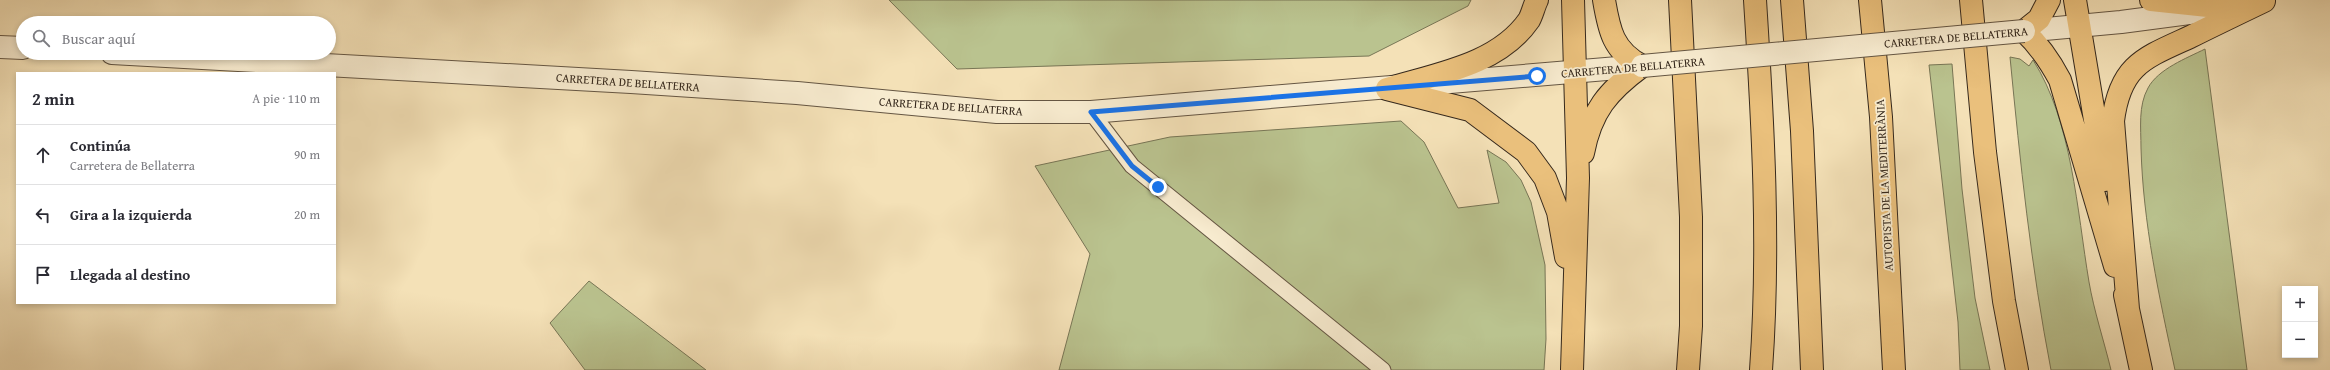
<!DOCTYPE html>
<html lang="es">
<head>
<meta charset="utf-8">
<style>
  :root { --surface:#fff; --page:#f2f2f3; --text:#2b2b33; --muted:#7c7c81; --line:#e1e1e2 }
  body { margin:0; font-family:"Gentium Book Plus",serif; background:var(--page); color:var(--text) }
  .controls { position:absolute; right:12px; bottom:12px; display:grid; overflow:hidden; border-radius:0px; box-shadow:0 2px 6px #0003 }
  .controls button { width:36px; height:36px; display:grid; place-items:center; padding:0; border:0; border-bottom:1px solid var(--line); background:var(--surface); color:var(--text); font:20px sans-serif }
  .stop { position:absolute; width:12px; height:12px; margin:-9px; border:3px solid #1a73e8; border-radius:50%; background:#fff }
  .stop.end { background:#1a73e8; border-color:#fff; box-shadow:0 1px 4px #0008 }
  .list { margin:0; padding:0; list-style:none }
  h2 { display:flex; justify-content:space-between; align-items:center; height:52px; margin:0; padding:0 16px; font-size:17px }
  h2 small { font-size:13px; font-weight:400; color:var(--muted) }
  .list li { display:grid; grid-template-columns:26px 1fr auto; gap:12px; align-items:center; box-sizing:border-box; height:60px; padding:0 16px; border-top:1px solid var(--line) }
  .list b { display:block; font-size:15px; white-space:nowrap }
  .list p { margin:0; font-size:13px; white-space:nowrap; color:var(--muted) }
  .list em { font-size:13px; font-style:normal; color:var(--muted) }
  .icon { flex:none; width:22px; height:22px; fill:none; stroke:currentColor; stroke-width:2; stroke-linecap:round; stroke-linejoin:round }
  .map { position:relative; flex:none; width:2330px; height:370px; overflow:hidden }
  .search { position:absolute; background:var(--surface); box-shadow:0 2px 6px #0003; left:16px; top:16px; width:320px; height:44px; display:flex; align-items:center; gap:10px; box-sizing:border-box; padding:0 14px; border-radius:22px; color:var(--muted); font-size:15px }
  .panel { position:absolute; background:var(--surface); box-shadow:0 2px 6px #0003; left:16px; top:72px; width:320px; height:232px; border-radius:0px }
  .map>svg:first-child { display:block }
</style>
</head>
<body>
<div class="map">
<svg width="2330" height="370" viewBox="0 0 2330 370">
  <rect width="100%" height="100%" fill="#f4e1b7"/>
  <filter id="stains"><feTurbulence type="fractalNoise" baseFrequency=".005" numOctaves="4"/><feColorMatrix values="0 0 0 0 .2 0 0 0 0 .09 0 0 0 0 .02 0 0 0 .5 -.17"/></filter>
  <radialGradient id="worn" r=".72"><stop offset=".6" stop-color="#630" stop-opacity="0"/><stop offset="1" stop-color="#630" stop-opacity=".3"/></radialGradient>
  <path fill="#bac38f" stroke="#787656" d="M889,0H1471L1468,6L1369,56L957,69Z
    M2205,49L2247,370H2175C2159,296 2143,223 2141,148C2141,128 2138,106 2148,88C2158,69 2187,58 2205,49Z
    M2010,57L2020,59L2029,66L2033,60C2072,121 2077,210 2089,282C2094,311 2104,341 2111,370H2051C2031,267 2020,161 2010,57Z
    M1952,64L1962,189L1975,298L1990,370H1960L1958,322L1929,65Z
    M1401,121L1424,142L1458,208L1499,203L1487,150L1506,162L1521,180L1531,202L1545,265L1546,339L1544,370H1059L1090,254L1035,166L1170,137Z
    M589,281L706,370H585L550,323Z"/>
  <g fill="none" stroke-linecap="round" stroke-linejoin="round">
    <g stroke="#655643" stroke-width="17">
      <path id="service" d="M1091,112L1132,166L1383,370"/>
    </g>
    <g stroke="#655643" stroke-width="24">
      <path id="tertiary" d="M2024,31L2121,22L2212,10
        M0,47L23,48
        M112,53L631,82L797,93L997,112H1091L1642,66"/>
    </g>
    <g stroke="#35281c" stroke-width="24">
      <path id="trunk" d="M1680,0L1691,217V326L1688,370
        M1971,0L1985,152L2004,301L2017,370
        M2049,0L2039,19L2024,31C2040,46 2050,61 2060,80L2115,266
        M2075,0L2105,180
        M2151,0L2208,6L2241,5
        M1387,89L1470,110L1526,152L1545,178L1558,212L1566,257
        M1387,89C1436,74 1498,65 1529,20C1532,15 1534,6 1537,0
        M1583,153C1591,111 1608,91 1642,66C1613,51 1609,30 1604,0
        M2125,295L2141,370
        M2128,309L2113,121C2120,65 2144,58 2190,37C2214,25 2239,13 2264,1
        M1572,370L1578,178L1573,0"/>
    </g>
    <g stroke="#35281c" stroke-width="24">
      <path id="motorway" d="M1755,0C1763,124 1770,246 1761,370
        M1792,0L1802,131L1812,370
        M1870,0L1881,117L1894,370"/>
    </g>
    <use href="#service" stroke="#f8ecd0" stroke-width="15"/>
    <use href="#tertiary" stroke="#f8ecd0" stroke-width="22"/>
    <use href="#trunk" stroke="#eac07c" stroke-width="22"/>
    <use href="#motorway" stroke="#eac07c" stroke-width="22"/>
    <g stroke="#655643" stroke-width="24" stroke-linecap="butt">
      <path id="tertiary-bridge" d="M1642,66L2024,31"/>
    </g>
    <use href="#tertiary-bridge" stroke="#f8ecd0" stroke-width="22"/>
  </g>
  <g fill="none" stroke-linecap="round" stroke-linejoin="round">
    <path stroke="#1a73e8" stroke-width="5" d="M1158,187L1132,166L1091,112L1537,76"/>
  </g>
  <g text-anchor="middle" dominant-baseline="central" stroke-width="3.5" stroke-linejoin="round" paint-order="stroke">
    <g font-size="12" fill="#35281c" stroke="#f8ecd0">
      <text transform="translate(1956 37) rotate(-5)">CARRETERA DE BELLATERRA</text>
      <text transform="translate(1633 67) rotate(-5)">CARRETERA DE BELLATERRA</text>
      <text transform="translate(628 82) rotate(4)">CARRETERA DE BELLATERRA</text>
      <text transform="translate(951 106) rotate(4)">CARRETERA DE BELLATERRA</text>
      <text transform="translate(1884 185) rotate(-93)">AUTOPISTA DE LA MEDITERRÀNIA</text>
    </g>
  </g>
  <rect width="100%" height="100%" filter="url(#stains)"/>
  <rect width="100%" height="100%" fill="url(#worn)"/>
</svg>
<div class="controls">
<button>+</button>
<button>−</button>
</div>
<div class="stop" style="left:1537px;top:76px"></div>
<div class="stop end" style="left:1158px;top:187px"></div>
<div class="search"><svg class="icon" aria-label="search" viewBox="0 0 24 24"><circle cx="10" cy="10" r="6"/><path d="M15 15l6 6"/></svg>Buscar aquí</div>
<section class="panel">
<h2>2 min<small>A pie · 110 m</small></h2>
<ul class="list">
<li><svg class="icon" aria-label="ahead" viewBox="0 0 24 24"><path d="M12 20V5M6 11l6-6 6 6"/></svg><div><b>Continúa</b><p>Carretera de Bellaterra</p></div><em>90 m</em></li>
<li><svg class="icon" aria-label="left" viewBox="0 0 24 24"><path d="M17 20v-9H6M10 6l-5 5 5 5"/></svg><div><b>Gira a la izquierda</b></div><em>20 m</em></li>
<li><svg class="icon" aria-label="arrive" viewBox="0 0 24 24"><path d="M6 21V4h12l-3 4 3 4H6"/></svg><div><b>Llegada al destino</b></div></li>
</ul>
</section>
</div>
</body>
</html>
